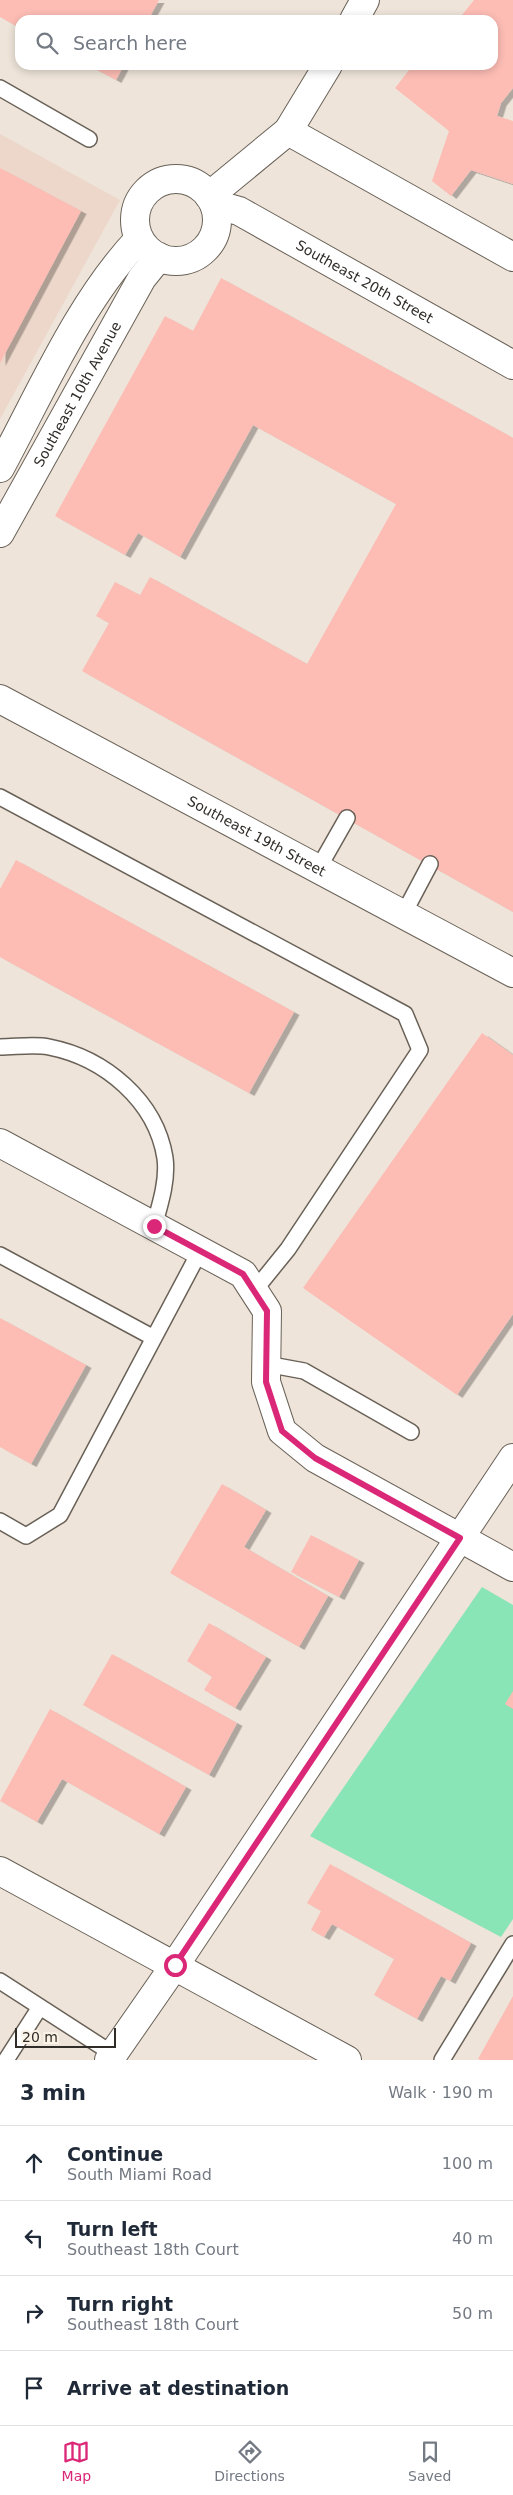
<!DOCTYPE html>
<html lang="en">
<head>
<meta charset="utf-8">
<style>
  :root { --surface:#fff; --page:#f6f6f7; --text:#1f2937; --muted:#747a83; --line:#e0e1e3; --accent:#db2777 }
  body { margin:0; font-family:"DejaVu Sans",sans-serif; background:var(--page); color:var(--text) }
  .scale { position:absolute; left:15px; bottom:12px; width:101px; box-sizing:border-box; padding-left:5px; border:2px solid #302c28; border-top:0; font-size:14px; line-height:18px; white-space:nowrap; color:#302c28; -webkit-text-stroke:4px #fbf2e6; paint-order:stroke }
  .stop { position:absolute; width:15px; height:15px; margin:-11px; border:4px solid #db2777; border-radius:50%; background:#fff }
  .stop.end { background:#db2777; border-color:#fff; box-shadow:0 1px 5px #0008 }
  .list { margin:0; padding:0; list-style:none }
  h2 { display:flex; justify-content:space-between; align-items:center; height:65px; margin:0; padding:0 20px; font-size:21px }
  h2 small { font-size:16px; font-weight:400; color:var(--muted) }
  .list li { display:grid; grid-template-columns:32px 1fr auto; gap:15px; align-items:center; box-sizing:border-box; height:75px; padding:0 20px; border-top:1px solid var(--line) }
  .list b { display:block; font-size:19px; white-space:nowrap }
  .list p { margin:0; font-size:16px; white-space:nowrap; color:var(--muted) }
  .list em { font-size:16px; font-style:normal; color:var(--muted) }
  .icon { flex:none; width:28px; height:28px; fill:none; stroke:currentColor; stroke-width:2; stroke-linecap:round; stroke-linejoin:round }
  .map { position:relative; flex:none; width:513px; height:2060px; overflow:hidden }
  .search { position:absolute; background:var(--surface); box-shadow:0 2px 8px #0003; left:15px; right:15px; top:15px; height:55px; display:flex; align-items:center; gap:12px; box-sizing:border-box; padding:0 18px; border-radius:15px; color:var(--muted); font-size:19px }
  .sheet { height:365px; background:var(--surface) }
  nav { display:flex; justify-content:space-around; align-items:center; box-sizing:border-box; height:70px; border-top:1px solid var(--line); background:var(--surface); font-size:14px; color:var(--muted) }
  nav a { display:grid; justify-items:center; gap:2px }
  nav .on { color:var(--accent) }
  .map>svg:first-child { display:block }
</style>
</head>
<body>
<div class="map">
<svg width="513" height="2060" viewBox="0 0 513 2060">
  <defs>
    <filter id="shadow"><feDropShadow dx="5.5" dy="3" stdDeviation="0" flood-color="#0004"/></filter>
  </defs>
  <rect width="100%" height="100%" fill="#eee4d9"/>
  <path fill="#edd7ca" d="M0,134L120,200L0,419Z"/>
  <path fill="#89e4b6" d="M482,1587L513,1605V1919L501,1937L310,1836Z"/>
  <path fill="#fdbdb5" filter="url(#shadow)" d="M0,0H159L148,20H20V28L0,17Z
    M474,0H513V88L501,103L497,116L513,121V184L471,170L451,196L432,181L449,131L395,88L413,65H493V20H458Z
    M88,65H124L116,80Z
    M0,168L81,211L0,363Z
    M221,278L513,438V912L82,671L109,623L96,616L115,582L140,595L150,577L307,664L396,504L253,425L180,557L138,533L125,555L55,516L165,316L193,331Z
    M16,860L294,1012L249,1093L0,957V889Z
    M482,1033L513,1055V1314L457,1395L303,1288Z
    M0,1318L86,1365L31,1464L0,1447Z
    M222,1484L266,1510L244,1547L328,1596L299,1647L170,1573Z
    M311,1535L359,1560L339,1597L291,1572Z
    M209,1623L266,1657L235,1708L204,1690L212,1677L187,1661Z
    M112,1654L237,1723L209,1775L83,1705Z
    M513,1691V1709L505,1704Z
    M50,1709L186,1787L159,1834L62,1779L37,1822L0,1801Z
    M330,1864L471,1943L450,1981L441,1976L417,2019L374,1995L394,1959L332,1924L324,1937L311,1930L321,1911L307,1903Z
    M513,1996V2060H481L478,2059Z"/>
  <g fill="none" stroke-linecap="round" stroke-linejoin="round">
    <g stroke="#696157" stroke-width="18">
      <path id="service" d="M0,88L89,139
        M0,797L405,1014L420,1050L288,1249L254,1291
        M318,869L347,818
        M403,915L430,864
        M0,1047C16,1047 34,1044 49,1047C105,1058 156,1101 165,1158C168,1180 160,1205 154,1226
        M0,1255L154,1338
        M266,1364L304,1371L411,1432
        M0,1521L26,1536L60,1515L200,1251
        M0,1981L113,2054
        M6,2060L40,2007
        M442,2060L513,1944"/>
    </g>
    <g stroke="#696157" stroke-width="30">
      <g id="minor">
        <path d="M354,20L365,0"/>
        <path d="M288,131L513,257"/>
        <circle cx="176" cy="220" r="41"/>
        <path d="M209,196L288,131L328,65"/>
        <path id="s1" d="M214,204L239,211L513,365"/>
        <path d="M0,468C41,392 80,301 139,239"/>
        <path id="s2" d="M0,533L142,278L159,257"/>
        <path id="s3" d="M0,699L513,973"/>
        <path d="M0,1143L243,1274L267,1311L266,1382L282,1431L315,1458L513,1567"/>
        <path d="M0,1871L347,2060"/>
      </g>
    </g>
    <g stroke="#696157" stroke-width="30">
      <path id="tertiary" d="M109,2060L175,1965L513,1458"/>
    </g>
    <use href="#service" stroke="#fff" stroke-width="15"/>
    <use href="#minor" stroke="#fff" stroke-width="28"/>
    <use href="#tertiary" stroke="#fff" stroke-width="28"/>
  </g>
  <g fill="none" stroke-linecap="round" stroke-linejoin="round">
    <path stroke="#db2777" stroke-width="6" d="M154,1226L243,1274L267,1311L266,1382L282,1431L315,1458L460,1538L175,1965"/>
  </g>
  <g text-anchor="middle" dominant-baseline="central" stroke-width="4" stroke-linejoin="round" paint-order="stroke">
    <g font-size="14" fill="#302c28" stroke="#fbf2e6">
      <text stroke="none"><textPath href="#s1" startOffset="170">Southeast 20th Street</textPath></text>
      <text stroke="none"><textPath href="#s2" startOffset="159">Southeast 10th Avenue</textPath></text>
      <text stroke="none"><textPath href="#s3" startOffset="291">Southeast 19th Street</textPath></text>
    </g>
  </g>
</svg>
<div class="scale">20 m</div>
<div class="stop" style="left:175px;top:1965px"></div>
<div class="stop end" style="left:154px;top:1226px"></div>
<div class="search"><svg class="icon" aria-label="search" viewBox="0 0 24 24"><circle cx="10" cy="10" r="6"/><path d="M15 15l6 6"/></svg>Search here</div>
</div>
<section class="sheet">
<h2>3 min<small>Walk · 190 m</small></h2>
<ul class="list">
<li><svg class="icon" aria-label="ahead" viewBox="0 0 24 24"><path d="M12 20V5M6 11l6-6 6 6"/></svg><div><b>Continue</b><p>South Miami Road</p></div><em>100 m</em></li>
<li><svg class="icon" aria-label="left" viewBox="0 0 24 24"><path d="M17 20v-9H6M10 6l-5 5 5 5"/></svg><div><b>Turn left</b><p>Southeast 18th Court</p></div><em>40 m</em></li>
<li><svg class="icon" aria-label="right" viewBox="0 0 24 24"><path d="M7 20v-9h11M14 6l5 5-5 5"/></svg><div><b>Turn right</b><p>Southeast 18th Court</p></div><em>50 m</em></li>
<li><svg class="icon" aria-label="arrive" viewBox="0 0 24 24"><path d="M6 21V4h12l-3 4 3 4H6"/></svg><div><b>Arrive at destination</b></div></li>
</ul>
</section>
<nav>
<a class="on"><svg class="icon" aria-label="map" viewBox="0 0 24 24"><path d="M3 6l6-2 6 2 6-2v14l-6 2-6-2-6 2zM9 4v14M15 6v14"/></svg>Map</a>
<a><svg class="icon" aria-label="directions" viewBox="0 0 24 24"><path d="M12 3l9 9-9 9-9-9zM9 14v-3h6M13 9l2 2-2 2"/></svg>Directions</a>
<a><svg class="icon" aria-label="saved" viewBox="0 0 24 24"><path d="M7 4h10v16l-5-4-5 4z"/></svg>Saved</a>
</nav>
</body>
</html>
